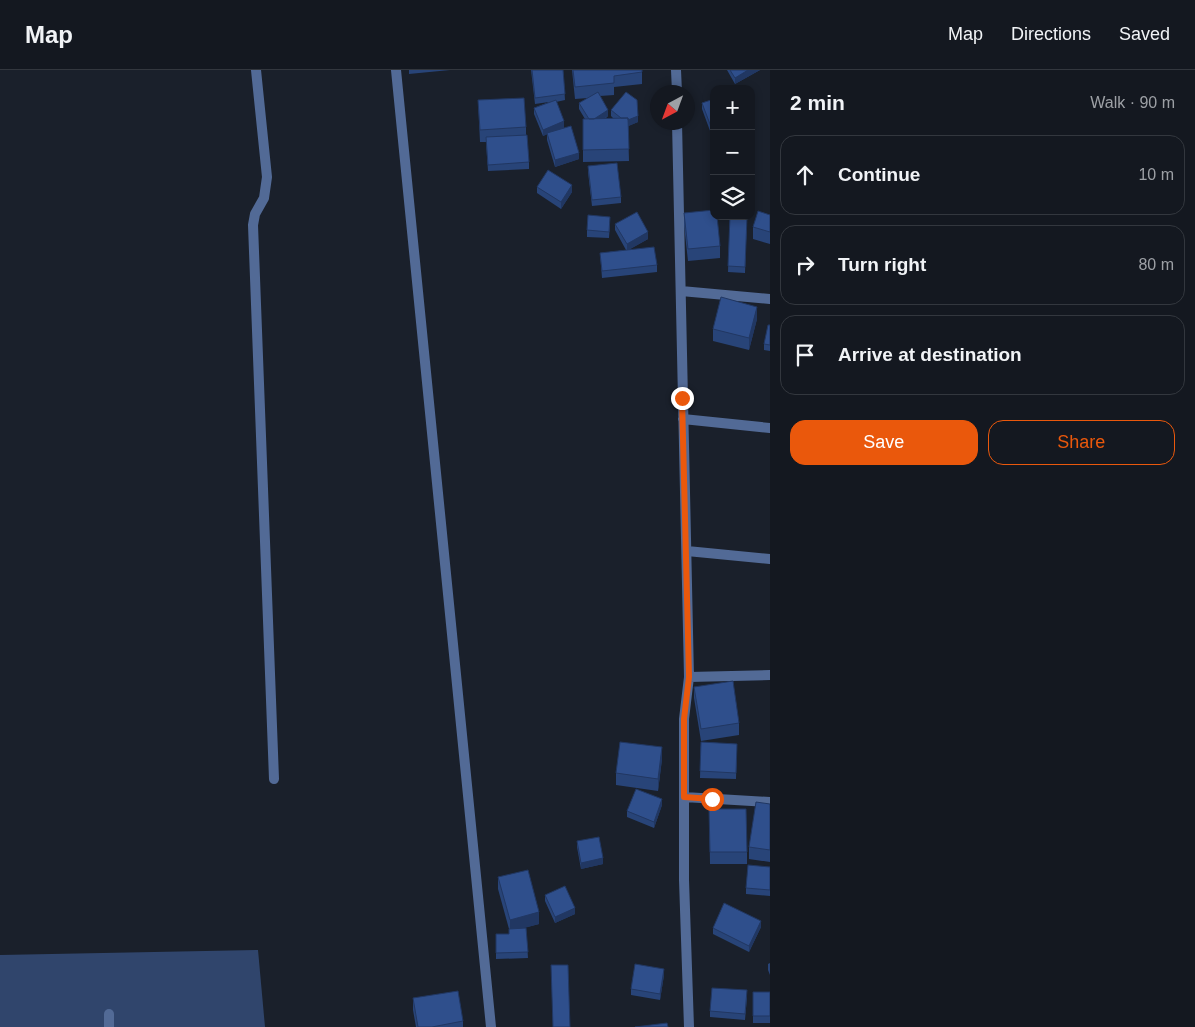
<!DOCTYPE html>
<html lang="en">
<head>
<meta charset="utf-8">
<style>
  :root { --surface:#141820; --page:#21252d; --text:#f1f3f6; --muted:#9da0a5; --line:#33373e; --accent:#ea580c }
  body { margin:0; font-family:Arial,sans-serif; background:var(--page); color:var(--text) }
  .controls { position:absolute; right:15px; top:15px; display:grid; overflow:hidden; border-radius:10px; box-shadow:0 2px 8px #0003 }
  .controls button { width:45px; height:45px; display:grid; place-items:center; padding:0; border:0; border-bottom:1px solid var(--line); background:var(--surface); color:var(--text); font:25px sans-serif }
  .compass { position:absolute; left:650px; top:15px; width:45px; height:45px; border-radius:50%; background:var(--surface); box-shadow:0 2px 8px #0003; rotate:221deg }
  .stop { position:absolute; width:15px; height:15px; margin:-11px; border:4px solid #ea580c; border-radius:50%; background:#fff }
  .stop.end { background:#ea580c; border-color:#fff; box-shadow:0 1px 5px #0008 }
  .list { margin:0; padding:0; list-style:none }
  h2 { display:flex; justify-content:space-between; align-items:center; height:65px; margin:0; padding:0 20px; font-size:21px }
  h2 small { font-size:16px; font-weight:400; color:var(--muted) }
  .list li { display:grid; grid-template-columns:32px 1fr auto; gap:15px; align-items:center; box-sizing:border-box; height:80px; margin:0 10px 10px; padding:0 10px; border:1px solid var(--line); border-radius:15px }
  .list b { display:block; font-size:19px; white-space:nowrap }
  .list em { font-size:16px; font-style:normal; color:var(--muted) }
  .actions { display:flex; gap:10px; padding:15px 20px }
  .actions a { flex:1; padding:11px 0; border:1px solid var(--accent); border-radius:15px; text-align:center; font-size:18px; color:var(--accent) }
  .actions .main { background:var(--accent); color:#fff }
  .icon { flex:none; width:28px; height:28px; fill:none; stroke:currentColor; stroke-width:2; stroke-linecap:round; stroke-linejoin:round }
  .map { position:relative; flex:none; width:770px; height:957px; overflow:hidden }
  header { display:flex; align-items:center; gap:30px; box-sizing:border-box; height:70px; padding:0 25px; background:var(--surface); border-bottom:1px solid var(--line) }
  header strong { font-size:24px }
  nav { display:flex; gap:28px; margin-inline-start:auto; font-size:18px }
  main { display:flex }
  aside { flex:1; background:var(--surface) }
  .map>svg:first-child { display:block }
</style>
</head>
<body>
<header>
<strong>Map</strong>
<nav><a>Map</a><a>Directions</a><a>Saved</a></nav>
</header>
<main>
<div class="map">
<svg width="770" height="957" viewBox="0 0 770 957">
  <rect width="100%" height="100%" fill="#1a202b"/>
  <path fill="#30456c" d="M258,880L265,957H0V885Z"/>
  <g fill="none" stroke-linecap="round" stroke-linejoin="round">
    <path stroke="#526a96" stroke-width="10" d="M109,944V957"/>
    <path stroke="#526a96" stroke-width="10" d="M256,0L267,107L264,128L255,144L253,155L274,709
      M396,0L491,957
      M676,0L677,22
      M677,52L689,607L684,649V810L689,957
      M681,221L770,229
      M683,349L770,358
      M687,481L770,489
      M689,607L770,605
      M684,727L770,732"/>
  </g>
  <path fill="#284478" d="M409,0H450L409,4Z
    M531,0H563L565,30L556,32L564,58L557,60L579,89L555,97L547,70V64L543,66L534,44V38L549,32L535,34Z
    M572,0H642V14L614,17V25L600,26L608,46L605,49H614L611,46V40L638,52L628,56L629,91L583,92V49H585L579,39V33L588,28L575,29Z
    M727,0H760L735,14Z
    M714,29V68L713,69L702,39V33Z
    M478,30L526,57V65L529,92V99L488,101L486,72H480Z
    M588,96L621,127V133L592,136L588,102Z
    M537,117L572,122L561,139L537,123Z
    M684,143L720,176V188L688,191L684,155Z
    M770,145V174L753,169V157Z
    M730,146L747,147L745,203L728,202Z
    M610,153L609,168L587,167V160Z
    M615,154L648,169L628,180L657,195V202L602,208L600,183L626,180L615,160Z
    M757,249L749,280L713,271V259Z
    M770,255V281L764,280V274Z
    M694,617L739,653V665L701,671L694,628Z
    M701,672L737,674L736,709L700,708Z
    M662,689L658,721L616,715V703Z
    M770,734V792L749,789V777Z
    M662,735L654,758L627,747V741Z
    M709,739L747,782V794H710Z
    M577,771L603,794L581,799L577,777Z
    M770,797V826L746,824V818Z
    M498,807L539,854L523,858H526L528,888L496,889V864H509V859L498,819Z
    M545,825L575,844L555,853L545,831Z
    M761,857L749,882L713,864V858Z
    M770,893V905L768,900V894Z
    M664,905L660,930L631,925V919Z
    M753,922H770V953H753Z
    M747,927L745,950L710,947V941Z
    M413,928L463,951V957H416L413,940Z"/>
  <path fill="#213762" d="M748,0H760L735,14V8Z
    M608,40V46L591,57V51Z
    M638,46V52L624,58V51Z
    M564,51V58L543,66V60Z
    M579,83V89L555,97V90Z
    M572,115V122L561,139V132Z
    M648,162V169L627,181V174Z
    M757,237V249L749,280V268Z
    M662,677V689L658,721V709Z
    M662,729V735L654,758V752Z
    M603,788V794L581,799V793Z
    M575,838V844L555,853V847Z
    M539,842V854L510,862V850Z
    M761,851V857L749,882V876Z
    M664,899V905L660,930V924Z"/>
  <path fill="#2f4f8c" stroke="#213762" d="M532,0H563L565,24L535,28Z
    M573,0H642V2L614,6V13L575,17Z
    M730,0H748L735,8Z
    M598,22L608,40L594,49H589L579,33Z
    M626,22L637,30L638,46L628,50V48H621L611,40Z
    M524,28L526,57L480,60L478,30Z
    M714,29V62H713L702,33Z
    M556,30L564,51L543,60L534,38Z
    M628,48L629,79L583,80V49Z
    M571,56L579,83L555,90L547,63Z
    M527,65L529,92L488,95L486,67Z
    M617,93L621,127L592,130L588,96Z
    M548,100L572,115L561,132L537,117Z
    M714,140V146H717L720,176L688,179L684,143Z
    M758,141L770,145V162L753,157Z
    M637,142L648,162L627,174L615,154Z
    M588,145L610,147L609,162L587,160Z
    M730,146L747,147L745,197L728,196Z
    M654,177L657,195L602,201L600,183Z
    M721,227L757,237L749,268L713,259Z
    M768,255H770V275L764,274Z
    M733,611L739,653L701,659L694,617Z
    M620,672L662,677L658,709L616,703Z
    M701,672L737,674L736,703L700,701Z
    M636,719L662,729L654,752L627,741Z
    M756,732L770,734V780L749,777Z
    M709,739H746L747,782H710Z
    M599,767L603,788L581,793L577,771Z
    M748,795L770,797V820L746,818Z
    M528,800L539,842L510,850L498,807Z
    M565,816L575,838L555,847L545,825Z
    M724,833L761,851L749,876L713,858Z
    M526,858L528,882L496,883V864H509V859Z
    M635,894L664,899L660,924L631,919Z
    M551,895H568L570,957H553Z
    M712,918L747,920L745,944L710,941Z
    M458,921L463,951L432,957H418L413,928Z
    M753,922H770V946H753Z
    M667,953L668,957H635Z"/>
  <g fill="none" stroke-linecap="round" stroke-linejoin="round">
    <path stroke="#ea580c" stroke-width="6" d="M682,328L689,607L684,649V727L712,729"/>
  </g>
</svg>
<div class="controls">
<button>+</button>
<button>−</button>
<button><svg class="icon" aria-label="layers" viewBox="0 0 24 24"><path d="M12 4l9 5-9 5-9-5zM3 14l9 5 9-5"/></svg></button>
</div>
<svg class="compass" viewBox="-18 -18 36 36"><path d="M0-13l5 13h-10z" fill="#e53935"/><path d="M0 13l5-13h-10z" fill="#9da0a5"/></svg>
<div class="stop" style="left:712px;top:729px"></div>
<div class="stop end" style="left:682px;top:328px"></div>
</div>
<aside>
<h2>2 min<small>Walk · 90 m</small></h2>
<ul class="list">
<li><svg class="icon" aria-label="ahead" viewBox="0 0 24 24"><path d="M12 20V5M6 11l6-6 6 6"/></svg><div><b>Continue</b></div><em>10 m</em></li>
<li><svg class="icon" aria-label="right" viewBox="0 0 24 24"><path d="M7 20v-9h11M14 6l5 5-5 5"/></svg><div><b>Turn right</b></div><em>80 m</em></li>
<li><svg class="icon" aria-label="arrive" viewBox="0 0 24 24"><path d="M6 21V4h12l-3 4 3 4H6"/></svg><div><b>Arrive at destination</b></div></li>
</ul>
<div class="actions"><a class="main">Save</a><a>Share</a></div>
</aside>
</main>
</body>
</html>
